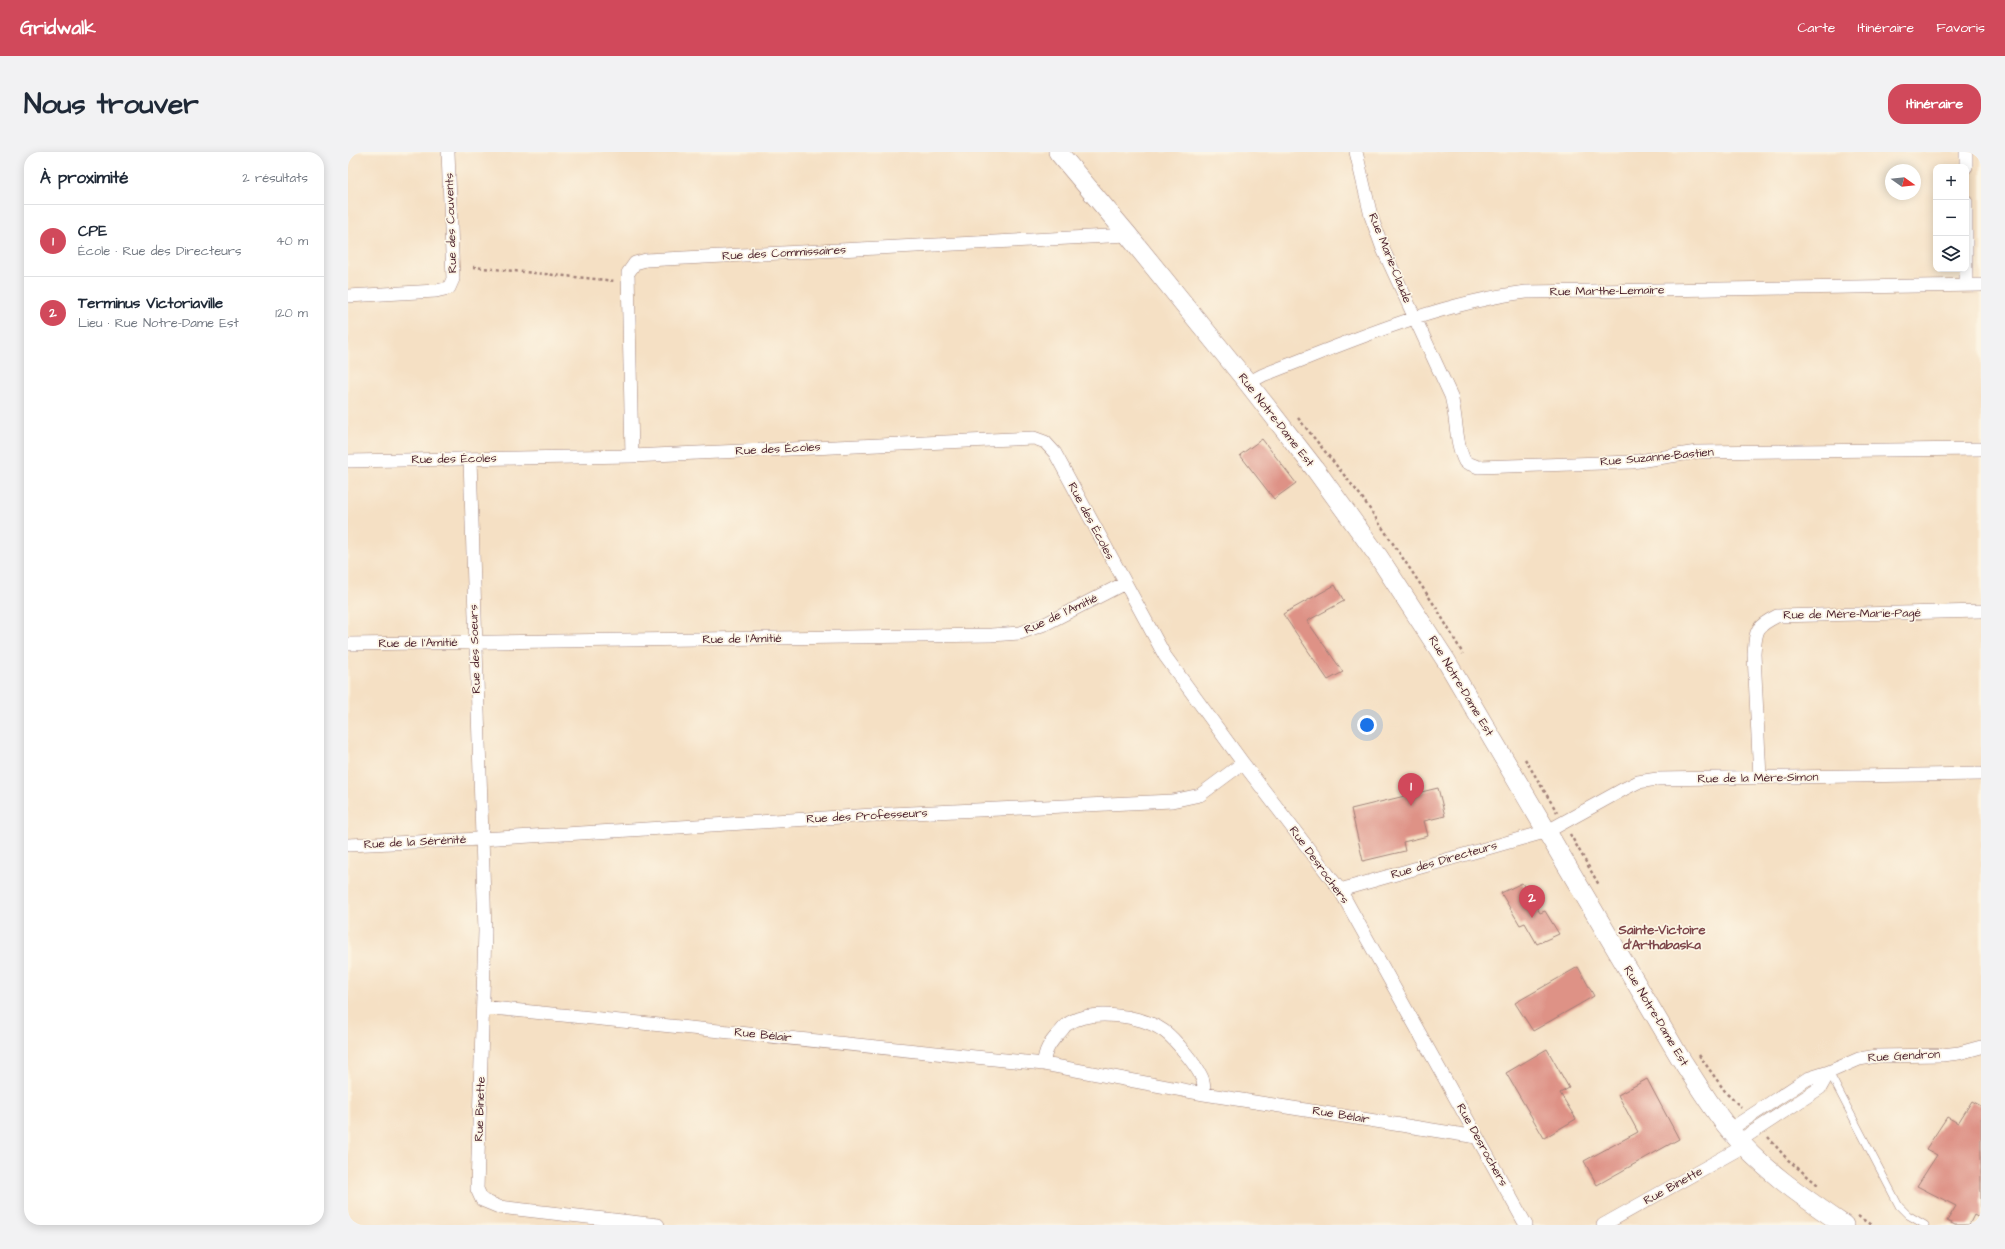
<!DOCTYPE html>
<html lang="fr">
<head>
<meta charset="utf-8">
<style>
  :root { --surface:#fff; --page:#f2f2f3; --text:#1f2937; --muted:#747a83; --line:#e0e1e3; --accent:#d1495b }
  body { margin:0; font-family:"Architects Daughter",sans-serif; background:var(--page); color:var(--text) }
  .controls { position:absolute; right:12px; top:12px; display:grid; overflow:hidden; border-radius:8px; box-shadow:0 2px 10px #0003 }
  .controls button { width:36px; height:36px; display:grid; place-items:center; padding:0; border:0; border-bottom:1px solid var(--line); background:var(--surface); color:var(--text); font:20px sans-serif }
  .compass { position:absolute; left:1537px; top:12px; width:36px; height:36px; border-radius:50%; background:var(--surface); box-shadow:0 2px 10px #0003; rotate:105deg }
  .you { position:absolute; left:1019px; top:573px; width:14px; height:14px; margin:-10px; border:3px solid #fff; border-radius:50%; background:#1a73e8; box-shadow:0 0 0 6px #1a73e833 }
  .badge { display:grid; place-items:center; width:26px; height:26px; border-radius:50%; background:var(--accent); color:#fff; font-size:13px; font-weight:700 }
  .pin { position:absolute; translate:-50% -33px; filter:drop-shadow(0 1px 2px #0008) }
  .pin::after { content:''; position:absolute; top:21px; width:14px; height:12px; background:inherit; clip-path:polygon(0 0,100% 0,50% 100%) }
  .list { margin:0; padding:0; list-style:none }
  h2 { display:flex; justify-content:space-between; align-items:center; height:52px; margin:0; padding:0 16px; font-size:17px }
  h2 small { font-size:13px; font-weight:400; color:var(--muted) }
  .list li { display:grid; grid-template-columns:26px 1fr auto; gap:12px; align-items:center; box-sizing:border-box; height:72px; padding:0 16px; border-top:1px solid var(--line) }
  .list b { display:block; font-size:15px; white-space:nowrap }
  .list p { margin:0; font-size:13px; white-space:nowrap; color:var(--muted) }
  .list em { font-size:13px; font-style:normal; color:var(--muted) }
  .icon { flex:none; width:22px; height:22px; fill:none; stroke:currentColor; stroke-width:2; stroke-linecap:round; stroke-linejoin:round }
  .map { position:relative; flex:none; width:1633px; height:1073px; overflow:hidden; border-radius:16px }
  header { display:flex; align-items:center; gap:24px; box-sizing:border-box; height:56px; padding:0 20px; background:var(--accent); color:#fff }
  header strong { font-size:19px }
  nav { display:flex; gap:22px; margin-inline-start:auto; font-size:14px }
  .intro { display:flex; align-items:center; justify-content:space-between; box-sizing:border-box; height:96px; padding:0 24px }
  h1 { margin:0; font-size:28px }
  .button { padding:10px 18px; border-radius:16px; background:var(--accent); color:#fff; font-size:14px; font-weight:700 }
  main { display:flex; gap:24px; padding:0 24px }
  aside { flex:1; background:var(--surface); border-radius:16px; box-shadow:0 2px 10px #0003 }
  .map>svg:first-child { display:block }
</style>
</head>
<body>
<header>
<strong>Gridwalk</strong>
<nav><a>Carte</a><a>Itinéraire</a><a>Favoris</a></nav>
</header>
<div class="intro"><h1>Nous trouver</h1><a class="button">Itinéraire</a></div>
<main>
<aside>
<h2>À proximité<small>2 résultats</small></h2>
<ul class="list">
<li><span class="badge">1</span><div><b>CPE</b><p>École · Rue des Directeurs</p></div><em>40 m</em></li>
<li><span class="badge">2</span><div><b>Terminus Victoriaville</b><p>Lieu · Rue Notre-Dame Est</p></div><em>120 m</em></li>
</ul>
</aside>
<div class="map">
<svg width="1633" height="1073" viewBox="0 0 1633 1073">
  <rect width="100%" height="100%" fill="#fcf5e5"/>
  <filter id="ink" filterUnits="userSpaceOnUse"><feTurbulence type="fractalNoise" baseFrequency=".025" numOctaves="2"/><feDisplacementMap in="SourceGraphic" scale="8" xChannelSelector="R" yChannelSelector="G"/><feConvolveMatrix kernelMatrix="1 2 1 2 8 2 1 2 1" color-interpolation-filters="sRGB"/></filter>
  <filter id="wash" filterUnits="userSpaceOnUse"><feTurbulence type="fractalNoise" baseFrequency=".012" numOctaves="4" result="noise"/><feDisplacementMap in="SourceGraphic" scale="16" xChannelSelector="R" yChannelSelector="G"/><feGaussianBlur stdDeviation="0.9" result="paint"/><feColorMatrix in="noise" values="0 0 0 0 0 0 0 0 0 0 0 0 0 0 0 0 0 1.4 0 .05"/><feComposite in="paint" operator="in"/></filter>
  <g filter="url(#wash)">
    <rect width="100%" height="100%" fill="#f5e0c4"/>
    <g id="blocks">
      <path fill="#de9286" d="M914,287L948,331L926,347L892,303Z
        M987,433L996,449L959,469L995,520L980,528L935,462Z
        M1090,636L1097,664L1076,669L1080,684L1055,690L1057,699L1015,709L1003,657Z
        M1174,731L1192,761L1197,759L1211,782L1189,792L1177,771L1172,773L1153,741Z
        M1230,815L1246,844L1185,879L1167,851Z
        M1199,897L1221,936L1212,941L1228,967L1196,986L1158,921Z
        M1299,927L1331,987L1249,1033L1236,1009L1290,980L1270,943Z
        M1624,949L1633,954V1067L1626,1063L1621,1073H1607L1599,1069L1608,1054L1569,1034L1589,1003L1578,997L1599,965L1610,971Z"/>
    </g>
  </g>
  <g filter="url(#ink)">
    <use href="#blocks" fill-opacity="0" stroke="#a08078" stroke-width="1"/>
    <g fill="none" stroke-linecap="round" stroke-linejoin="round">
      <g stroke="#a08078" stroke-width="8">
        <path id="lane" d="M1481,920L1551,1054L1560,1063L1577,1073"/>
      </g>
      <g stroke="#a08078" stroke-width="14">
        <path id="street" d="M1008,0L1023,64L1035,97L1103,244C1109,266 1107,291 1117,310L1130,315L1284,310L1349,300L1633,297
          M1618,0V15
          M1618,50V133
          M0,144L88,139L101,136L105,127L100,0
          M900,231L915,223C1001,190 1086,152 1178,140L1633,133
          M284,304L280,121L287,111L298,108L780,83
          M122,307L137,779L129,1037L134,1048L151,1055L310,1073
          M0,309L284,304L686,286L697,290L707,301L817,504L895,611L992,738L1178,1073
          M0,492L643,483L672,481L697,472L777,431
          M1412,626L1406,502C1408,478 1407,475 1429,464L1633,459
          M0,693L133,687L542,662L824,649L852,643L895,611
          M992,738L1200,679L1276,637L1290,630L1309,627L1633,622
          M135,855L696,912L856,942L1129,985
          M696,912C696,899 702,891 710,882C713,880 715,876 718,873C742,856 793,863 816,879C826,886 852,917 855,929C856,933 856,938 856,942
          M1381,978L1459,927L1481,920L1511,907L1529,904L1594,903L1611,901L1633,895
          M1391,989L1472,936L1481,920
          M1255,1073L1396,994"/>
      </g>
      <g stroke="#a08078" stroke-width="20">
        <path id="secondary" d="M710,0L780,83L900,231L967,317L1030,404L1099,510L1331,904C1347,928 1362,954 1381,977C1412,1016 1455,1045 1496,1073"/>
      </g>
      <path stroke="#a08078" stroke-width="2.5" stroke-dasharray="3 3" stroke-linecap="butt" d="M125,115L268,129
        M950,266L1013,344L1089,457L1115,502
        M1177,607L1209,660
        M1222,682L1251,733
        M1351,903L1379,942L1393,955
        M1420,985L1439,1007L1470,1033
        M1510,1064L1523,1073"/>
      <use href="#lane" stroke="#fff" stroke-width="7"/>
      <use href="#street" stroke="#fff" stroke-width="13"/>
      <use href="#secondary" stroke="#fff" stroke-width="19"/>
    </g>
  </g>
  <g text-anchor="middle" dominant-baseline="central" stroke-width="3.5" stroke-linejoin="round" paint-order="stroke">
    <g font-size="12" fill="#4a1f2b" stroke="#fcf5e5">
      <text transform="translate(103 71) rotate(-92)">Rue des Couvents</text>
      <text transform="translate(436 101) rotate(-3)">Rue des Commissaires</text>
      <text transform="translate(1042 106) rotate(68)">Rue Marie-Claude</text>
      <text transform="translate(1259 139) rotate(-1)">Rue Marthe-Lemaire</text>
      <text transform="translate(928 268) rotate(52)">Rue Notre-Dame Est</text>
      <text transform="translate(430 297) rotate(-3)">Rue des Écoles</text>
      <text transform="translate(1309 305) rotate(-5)">Rue Suzanne-Bastien</text>
      <text transform="translate(106 307) rotate(-1)">Rue des Écoles</text>
      <text transform="translate(743 369) rotate(62)">Rue des Écoles</text>
      <text transform="translate(713 462) rotate(-25)">Rue de l'Amitié</text>
      <text transform="translate(1504 462) rotate(-1)">Rue de Mère-Marie-Pagé</text>
      <text transform="translate(394 487) rotate(-1)">Rue de l'Amitié</text>
      <text transform="translate(70 491) rotate(-1)">Rue de l'Amitié</text>
      <text transform="translate(127 497) rotate(-92)">Rue des Soeurs</text>
      <text transform="translate(1113 534) rotate(59)">Rue Notre-Dame Est</text>
      <text transform="translate(1410 626) rotate(-1)">Rue de la Mère-Simon</text>
      <text transform="translate(519 664) rotate(-3)">Rue des Professeurs</text>
      <text transform="translate(67 690) rotate(-3)">Rue de la Sérénité</text>
      <text transform="translate(1096 708) rotate(-16)">Rue des Directeurs</text>
      <text transform="translate(971 713) rotate(54)">Rue Desrochers</text>
      <text transform="translate(1308 864) rotate(59)">Rue Notre-Dame Est</text>
      <text transform="translate(415 883) rotate(6)">Rue Bélair</text>
      <text transform="translate(1556 904) rotate(-3)">Rue Gendron</text>
      <text transform="translate(132 957) rotate(-88)">Rue Binette</text>
      <text transform="translate(993 963) rotate(9)">Rue Bélair</text>
      <text transform="translate(1134 993) rotate(61)">Rue Desrochers</text>
      <text transform="translate(1325 1034) rotate(-29)">Rue Binette</text>
    </g>
    <g font-size="13" font-weight="bold" fill="#7e474b" stroke="#fcf5e5">
      <text x="1314" y="778">Sainte-Victoire<tspan x="1314" dy="15">d'Arthabaska</tspan></text>
    </g>
  </g>
</svg>
<div class="controls">
<button>+</button>
<button>−</button>
<button><svg class="icon" aria-label="layers" viewBox="0 0 24 24"><path d="M12 4l9 5-9 5-9-5zM3 14l9 5 9-5"/></svg></button>
</div>
<svg class="compass" viewBox="-18 -18 36 36"><path d="M0-13l5 13h-10z" fill="#e53935"/><path d="M0 13l5-13h-10z" fill="#747a83"/></svg>
<div class="you"></div>
<div class="pin badge" style="left:1063px;top:654px">1</div>
<div class="pin badge" style="left:1184px;top:766px">2</div>
</div>
</main>
</body>
</html>
